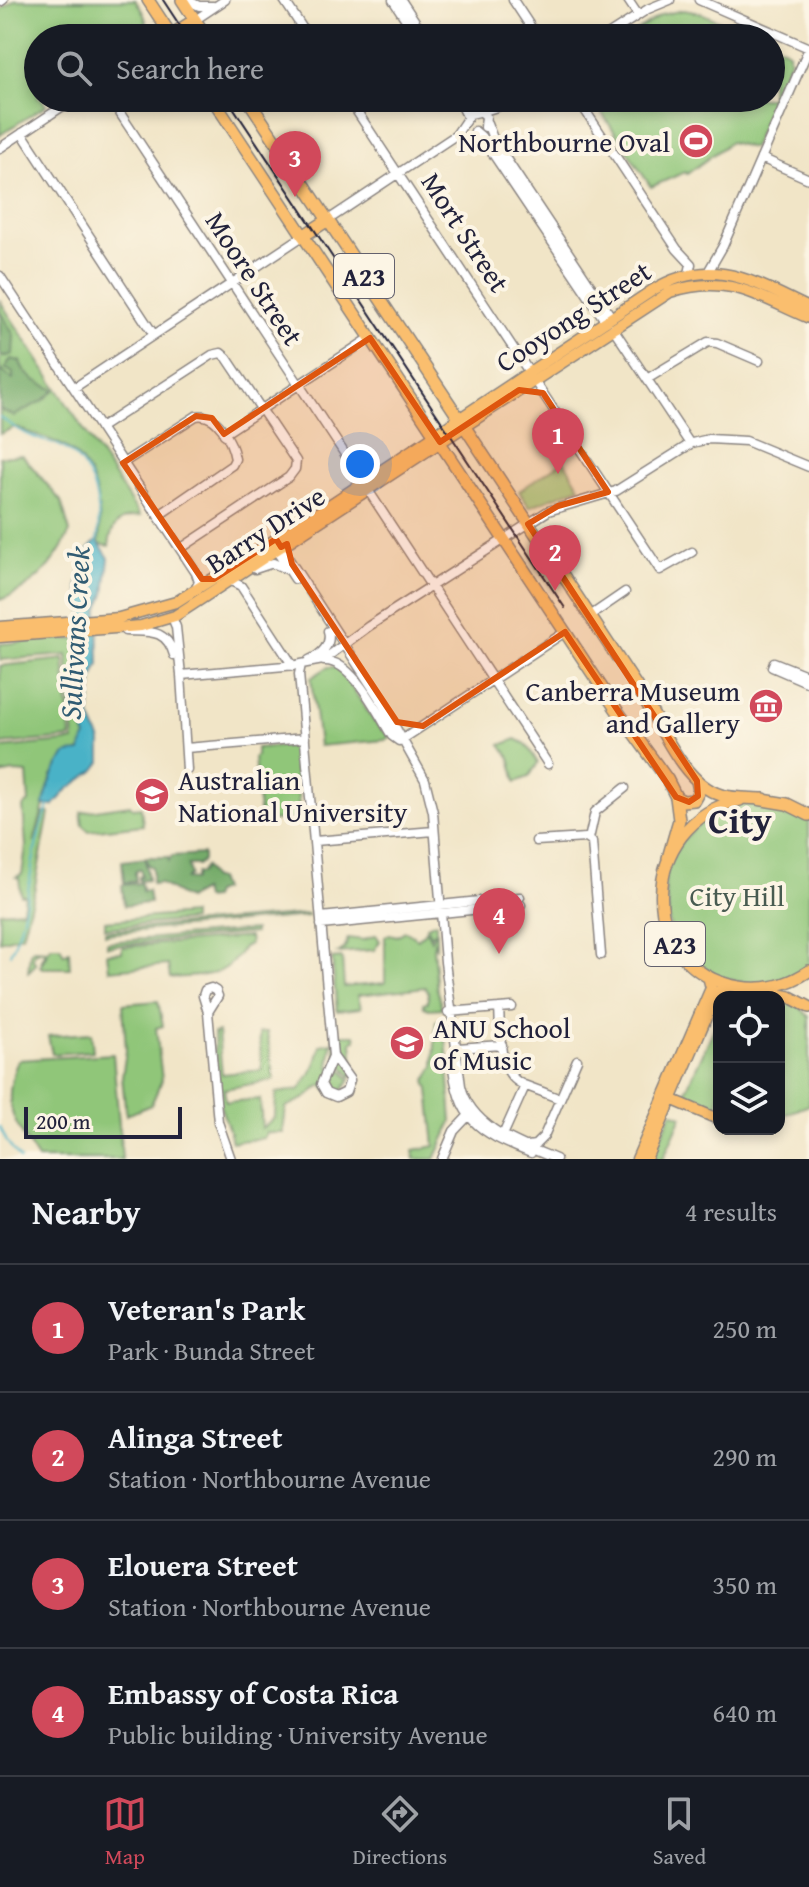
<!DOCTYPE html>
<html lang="en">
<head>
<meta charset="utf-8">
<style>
  :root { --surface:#171b24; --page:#20242c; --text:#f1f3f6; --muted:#9ea1a6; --line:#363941; --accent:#d1495b }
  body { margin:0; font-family:"Gentium Book Plus",serif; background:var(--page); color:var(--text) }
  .controls { position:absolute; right:24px; bottom:24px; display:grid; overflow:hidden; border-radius:16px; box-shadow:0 4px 12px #0003 }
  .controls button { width:72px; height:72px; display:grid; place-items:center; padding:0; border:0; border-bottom:2px solid var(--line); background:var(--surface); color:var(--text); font:40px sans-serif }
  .scale { position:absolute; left:24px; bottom:20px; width:158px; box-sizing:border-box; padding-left:8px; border:4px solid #22223b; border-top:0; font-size:22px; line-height:28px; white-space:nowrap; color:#22223b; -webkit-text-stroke:6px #fcf5e5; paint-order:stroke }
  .you { position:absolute; left:360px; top:464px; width:28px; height:28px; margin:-20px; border:6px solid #fff; border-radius:50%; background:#1a73e8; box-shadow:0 0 0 12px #1a73e833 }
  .badge { display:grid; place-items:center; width:52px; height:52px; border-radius:50%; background:var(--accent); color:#fff; font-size:26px; font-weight:700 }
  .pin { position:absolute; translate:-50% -66px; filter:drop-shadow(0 2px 4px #0008) }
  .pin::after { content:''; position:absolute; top:42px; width:28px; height:24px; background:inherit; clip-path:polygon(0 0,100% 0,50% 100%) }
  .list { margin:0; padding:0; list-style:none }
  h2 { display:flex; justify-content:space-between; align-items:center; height:104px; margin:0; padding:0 32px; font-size:34px }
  h2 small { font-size:26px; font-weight:400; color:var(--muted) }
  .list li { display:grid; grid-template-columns:52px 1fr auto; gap:24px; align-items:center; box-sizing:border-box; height:128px; padding:0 32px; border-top:2px solid var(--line) }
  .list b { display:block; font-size:30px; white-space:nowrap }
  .list p { margin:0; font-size:26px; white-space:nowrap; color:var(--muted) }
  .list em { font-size:26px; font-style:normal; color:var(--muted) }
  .icon { flex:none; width:44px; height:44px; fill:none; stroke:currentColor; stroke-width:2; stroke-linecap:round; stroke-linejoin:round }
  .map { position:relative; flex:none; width:809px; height:1159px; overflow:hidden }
  .search { position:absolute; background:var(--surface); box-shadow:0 4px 12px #0003; left:24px; right:24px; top:24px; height:88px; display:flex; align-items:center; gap:20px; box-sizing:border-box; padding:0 28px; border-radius:44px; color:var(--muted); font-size:30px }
  .sheet { height:616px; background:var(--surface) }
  nav { display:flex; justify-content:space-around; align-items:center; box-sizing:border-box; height:112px; border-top:2px solid var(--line); background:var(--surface); font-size:22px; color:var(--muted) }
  nav a { display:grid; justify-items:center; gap:4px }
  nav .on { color:var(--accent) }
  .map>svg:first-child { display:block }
</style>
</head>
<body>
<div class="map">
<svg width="809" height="1159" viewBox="0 0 809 1159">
  <rect width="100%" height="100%" fill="#fcf5e5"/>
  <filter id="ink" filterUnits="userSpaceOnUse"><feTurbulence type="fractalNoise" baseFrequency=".0125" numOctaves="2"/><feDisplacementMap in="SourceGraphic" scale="16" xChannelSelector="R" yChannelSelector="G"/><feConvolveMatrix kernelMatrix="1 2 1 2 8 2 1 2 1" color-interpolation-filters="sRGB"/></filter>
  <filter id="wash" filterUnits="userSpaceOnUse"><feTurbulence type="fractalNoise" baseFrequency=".006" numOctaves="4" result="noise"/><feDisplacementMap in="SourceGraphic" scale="32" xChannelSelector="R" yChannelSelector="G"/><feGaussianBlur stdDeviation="1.8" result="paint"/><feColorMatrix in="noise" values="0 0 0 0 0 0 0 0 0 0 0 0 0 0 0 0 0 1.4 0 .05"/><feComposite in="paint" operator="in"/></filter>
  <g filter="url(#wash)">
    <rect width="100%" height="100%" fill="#f1e5c7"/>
    <path fill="#90c679" stroke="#59745a" stroke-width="2" d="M15,0H135C144,13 151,23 142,38H38V98H41L46,105L0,135V10Z
      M683,10L701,13L758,38H626L661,15Z
      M771,43L787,50L790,60L752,148L730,142L687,174L685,172L651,187L592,98H771Z
      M0,301L140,516C119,517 111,525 109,546L99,544C102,509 97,464 62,445C48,438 30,434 15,427L0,434Z
      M22,455L61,501L70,532C55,564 34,588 0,600V457Z
      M564,461L580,487L529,507L519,491Z
      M57,639H81L79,662L86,682L82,727L86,737L84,747L52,775L34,842L43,813H49L34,892L22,935L0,941V912L23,910L25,895H21L19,878L16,877L22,874L26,846L23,807L29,802L27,773L14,772L0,775V748L74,741L67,655L0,660V644Z
      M64,659L71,738L0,744V666Z
      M328,667H338L374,721L390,737L385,740L319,746L311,678Z
      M516,739L526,744L538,763L529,777L516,782L510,758L501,745Z
      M293,745L300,818L260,822L254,757L256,756V748Z
      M748,803L774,805L809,821V968C802,971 795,977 787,979C744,994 685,972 670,926C668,920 669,913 668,907C667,900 665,890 665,883C669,840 709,810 748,803Z
      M130,805L132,808L141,807L143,825L88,831L83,825L81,812Z
      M192,914V920L105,928V921Z
      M308,914L309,916L105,934V931Z
      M436,922V949L435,940L433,947L437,991L442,1008L429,1009L424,1007L423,1003L428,1002V991L425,987L358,995L361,1008L337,1011L332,959L342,958L344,987L385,983V936L390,934L397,936L405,931L418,939L426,930L431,940L435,931L430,935L427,926Z
      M254,930V933L107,946V942Z
      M376,935L380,941L374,950L338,953L345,948L348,938L364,940Z
      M249,937L250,944L243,947C226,980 203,975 170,978L168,965L109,970L107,953L122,952V947Z
      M51,946H60L64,954L69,951L70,968H42L40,966L48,952L41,962L45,952L43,950L34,953L33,959L36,964L28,972L30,953L33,949L49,950Z
      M779,999L800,1007L809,1017V1105L779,1117Z
      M158,1001L163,1026L156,1028L162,1080L151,1105L126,1115L122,1077L126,1051L123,1004Z
      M719,1018V1107L685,1092Z
      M443,1019L445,1023L452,1122L435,1159H415L414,1150L435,1146L429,1090L426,1081L434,1066L436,1021Z
      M218,1032L222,1074L262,1070L259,1033L267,1032L274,1080L224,1089L226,1102L260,1099L262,1128L275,1117L276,1093L299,1090C310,1076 318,1063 320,1045L332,1043L329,1068L339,1066L350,1080L338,1097L321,1085L306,1098L286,1107L283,1133H266L264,1138L232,1142C230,1130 226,1122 222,1111C213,1088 215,1057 214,1033Z
      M338,1032L342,1035H355L356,1040L352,1041L354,1070L351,1077L337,1057L333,1033Z
      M91,1033L93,1051L52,1054L48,1036Z
      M113,1054L122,1159H38C13,1120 0,1105 18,1060Z
      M672,1112L682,1116L663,1159H651Z"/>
    <path fill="#74ab69" stroke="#4b6652" stroke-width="2" d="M0,312L14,335L13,354L3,357L0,354Z
      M11,359L20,361C24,377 40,383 55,390L44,400L14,416L0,410V370L13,379V373L5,368Z
      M203,854V861L197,865H188L190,875L186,879L194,880L196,873L199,874L205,867L212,879H218L222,890L214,893L212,898L204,899L202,891L187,899L159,883L152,884V867L148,865L146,857H168L169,861L172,856Z
      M145,858L148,880L139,881V877L142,876L140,869L135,872L136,881L124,883L122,861Z
      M141,883L142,891L148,890L150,903L124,906L122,885Z"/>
    <path fill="#48b2c7" stroke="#356a81" stroke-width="2" d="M97,540L109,558L105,594L98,610L99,664L93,678L90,717L101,741V762L94,771L68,789L53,806L43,805C49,786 53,767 68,753L80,752L86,737L82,727L86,682L79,662L83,610L78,586L82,556Z"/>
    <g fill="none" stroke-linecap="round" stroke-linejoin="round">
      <path stroke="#48b2c7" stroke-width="2" d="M0,417C12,427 23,433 38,439C46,442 55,443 62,447C96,467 102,508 97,543
        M10,954C33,907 27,853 49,806
        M0,1127L7,1142L20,1159"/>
    </g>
  </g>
  <g filter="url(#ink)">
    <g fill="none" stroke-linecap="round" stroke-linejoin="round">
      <g stroke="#8a8481" stroke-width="11">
        <path id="minor" d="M187,0L199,6H213
          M284,0L309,38
          M393,0L418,38
          M401,0L426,38
          M513,0L538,38
          M628,0L638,15
          M699,0L809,48
          M0,2L3,0
          M195,20L225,0
          M603,38L648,9L670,0
          M110,98L364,483
          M348,98L529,372
          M458,98L468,118
          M465,98L486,116L485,127
          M577,98L677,249L691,264L689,274
          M481,112L497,107L511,98
          M487,123L494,141L612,318
          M475,131L481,136L606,322
          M22,133L154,335
          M0,148L75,98
          M761,158L809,179
          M328,220L456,135L470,114L479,112
          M708,272L723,246L809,48
          M0,276L196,573L199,582L195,590
          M613,328L690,444
          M647,379L708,342L717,343L759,361
          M534,380L660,570L692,552
          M74,388L303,236
          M100,428L212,355L221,353L227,358L296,461L295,469L289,477L180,549
          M224,434L370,338
          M123,463L196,416C217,412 232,441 235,459L232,465L158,516
          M368,490L548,764
          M281,547L378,696L425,780L433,812L445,962L461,1086C471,1128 520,1144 556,1159
          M276,550L295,579
          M255,569L273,563L286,569
          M233,582L241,586L293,666
          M590,616L625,592
          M172,617L176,627L181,675L187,770
          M125,631C149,632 166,628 174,655
          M309,660C321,655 332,645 328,631
          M324,661C352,659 378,714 392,736L399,741L403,739
          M301,665L299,674L333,1056
          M181,675L296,665L323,660L369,626L548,511L616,491L692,443L709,439L746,441L809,467
          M809,676L774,662L772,667L809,683
          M403,739L565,632
          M186,748L305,738
          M589,839L595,812L625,788
          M315,841L434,831
          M536,841L586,838L592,842L601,955
          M321,917L520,897
          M321,925L521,905
          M499,1008C501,1032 496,1074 524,1085C535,1089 548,1094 560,1099
          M208,1012L218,996L216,991L211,988L205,990L203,996L208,1012L218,1122L231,1159
          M448,1012L512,1007
          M457,1048L502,1045
          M333,1056L350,1080L346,1092L336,1097L326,1093L321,1084Z
          M452,1059C458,1120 476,1131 531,1153
          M503,1135L525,1086
          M528,1146L535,1145L544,1136L577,1060
          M442,1159L454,1131L471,1113"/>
      </g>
      <g stroke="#8a8481" stroke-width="13">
        <path id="major" d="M0,627L119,618L176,602L319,512L653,290C712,254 754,282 809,308
          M0,637L141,626L175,616L670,292C728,273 757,296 809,318
          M666,1097L713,1117
          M637,1159L711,988L708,976
          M646,1159L717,992L730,985"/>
      </g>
      <g stroke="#8a8481" stroke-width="14">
        <path id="highway" d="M148,0L173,38
          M182,0L207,38
          M171,35L195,20
          M212,98L616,709L667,779L676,797L679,820L668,858
          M247,98L641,693C660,724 683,784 721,795C735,799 750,798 764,799
          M303,236L328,220
          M676,797L683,801L694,800L699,791L697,781
          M757,799L787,804L809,815
          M740,800C637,822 634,969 739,987C763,991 788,985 809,971
          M762,991L790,997L809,1007"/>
      </g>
      <use href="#minor" stroke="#fff" stroke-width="8"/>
      <use href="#major" stroke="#fabe6e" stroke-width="10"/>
      <use href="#highway" stroke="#fabe6e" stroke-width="11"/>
      <path stroke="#22223b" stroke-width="2" d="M163,0L188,38
        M227,98L565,608"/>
    </g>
  </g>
  <path fill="#de560e" fill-opacity="0.2" stroke="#de560e" stroke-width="6" stroke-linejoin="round" d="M370,338L440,442L519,390L543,393L608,492L558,506L528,524L697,781L698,796L689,802L676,797L565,632L423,726L397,722L292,564L287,544L281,547L276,539L214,579H202L123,463L196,416L212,418L224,434Z"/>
  <defs>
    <g id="stadium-disc" transform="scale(1.8)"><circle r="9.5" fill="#d1495b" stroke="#fcf5e5"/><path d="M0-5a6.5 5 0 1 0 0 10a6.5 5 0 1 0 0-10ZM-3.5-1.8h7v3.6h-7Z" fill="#fff"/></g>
    <g id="museum-disc" transform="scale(1.8)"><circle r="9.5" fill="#d1495b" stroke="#fcf5e5"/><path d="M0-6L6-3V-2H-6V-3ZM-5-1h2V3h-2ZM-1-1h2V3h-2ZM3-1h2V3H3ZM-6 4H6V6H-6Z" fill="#fff"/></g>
    <g id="university-disc" transform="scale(1.8)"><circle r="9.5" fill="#d1495b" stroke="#fcf5e5"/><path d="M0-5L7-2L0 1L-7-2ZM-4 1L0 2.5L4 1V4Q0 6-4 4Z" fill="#fff"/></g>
  </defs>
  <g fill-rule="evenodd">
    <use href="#stadium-disc" x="696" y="141"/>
    <use href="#museum-disc" x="766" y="706"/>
    <use href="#university-disc" x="152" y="795"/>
    <use href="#university-disc" x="407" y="1043"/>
  </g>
  <g text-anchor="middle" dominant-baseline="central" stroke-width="8" stroke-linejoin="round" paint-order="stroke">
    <g fill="#fcf5e5" stroke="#63616e" stroke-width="2">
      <rect x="334" y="254" width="60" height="44" rx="6"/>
      <rect x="645" y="922" width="60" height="44" rx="6"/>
    </g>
    <g font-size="26" font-weight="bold" fill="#22223b">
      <text x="364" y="276">A23</text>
      <text x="675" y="944">A23</text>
    </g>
    <g font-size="28" fill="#22223b" stroke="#fcf5e5" text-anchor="end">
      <text x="670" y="141">Northbourne Oval</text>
      <text x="740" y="690">Canberra Museum<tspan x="740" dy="32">and Gallery</tspan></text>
      <text x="178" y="779" text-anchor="start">Australian<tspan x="178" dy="32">National University</tspan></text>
      <text x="433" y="1027" text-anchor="start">ANU School<tspan x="433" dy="32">of Music</tspan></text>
    </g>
    <g font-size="28" fill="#22223b" stroke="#fcf5e5">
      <text transform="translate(466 232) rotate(57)">Mort Street</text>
      <text transform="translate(255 278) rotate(57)">Moore Street</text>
      <text transform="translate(573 316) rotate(-33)">Cooyong Street</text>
      <text transform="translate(265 529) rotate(-33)">Barry Drive</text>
    </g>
    <g font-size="28" fill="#485b51" stroke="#fcf5e5">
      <text x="737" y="895">City Hill</text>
    </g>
    <g font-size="30" font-style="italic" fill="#315c73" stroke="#fcf5e5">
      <text transform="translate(74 633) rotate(-87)">Sullivans Creek</text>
    </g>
    <g font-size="36" font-weight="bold" fill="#22223b" stroke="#fcf5e5">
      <text x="740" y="819">City</text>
    </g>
  </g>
</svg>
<div class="controls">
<button><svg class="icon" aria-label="locate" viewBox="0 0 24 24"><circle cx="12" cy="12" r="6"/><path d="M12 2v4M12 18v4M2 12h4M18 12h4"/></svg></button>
<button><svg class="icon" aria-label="layers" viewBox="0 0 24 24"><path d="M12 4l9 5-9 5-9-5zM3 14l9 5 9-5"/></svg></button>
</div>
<div class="scale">200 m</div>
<div class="you"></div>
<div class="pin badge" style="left:558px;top:474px">1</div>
<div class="pin badge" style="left:555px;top:591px">2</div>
<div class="pin badge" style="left:295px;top:197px">3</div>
<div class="pin badge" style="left:499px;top:954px">4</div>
<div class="search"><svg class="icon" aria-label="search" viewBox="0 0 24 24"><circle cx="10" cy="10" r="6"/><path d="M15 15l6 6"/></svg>Search here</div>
</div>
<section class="sheet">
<h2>Nearby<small>4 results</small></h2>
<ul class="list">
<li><span class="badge">1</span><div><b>Veteran's Park</b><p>Park · Bunda Street</p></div><em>250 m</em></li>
<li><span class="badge">2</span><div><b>Alinga Street</b><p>Station · Northbourne Avenue</p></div><em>290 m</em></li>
<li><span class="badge">3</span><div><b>Elouera Street</b><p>Station · Northbourne Avenue</p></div><em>350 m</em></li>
<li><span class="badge">4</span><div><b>Embassy of Costa Rica</b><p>Public building · University Avenue</p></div><em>640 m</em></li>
</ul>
</section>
<nav>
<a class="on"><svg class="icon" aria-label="map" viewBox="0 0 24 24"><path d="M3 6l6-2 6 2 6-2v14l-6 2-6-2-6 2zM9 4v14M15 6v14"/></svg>Map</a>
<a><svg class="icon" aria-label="directions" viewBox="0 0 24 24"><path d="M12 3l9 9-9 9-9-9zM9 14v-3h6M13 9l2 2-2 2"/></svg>Directions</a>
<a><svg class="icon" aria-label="saved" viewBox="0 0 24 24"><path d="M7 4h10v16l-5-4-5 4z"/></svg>Saved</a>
</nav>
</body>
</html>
